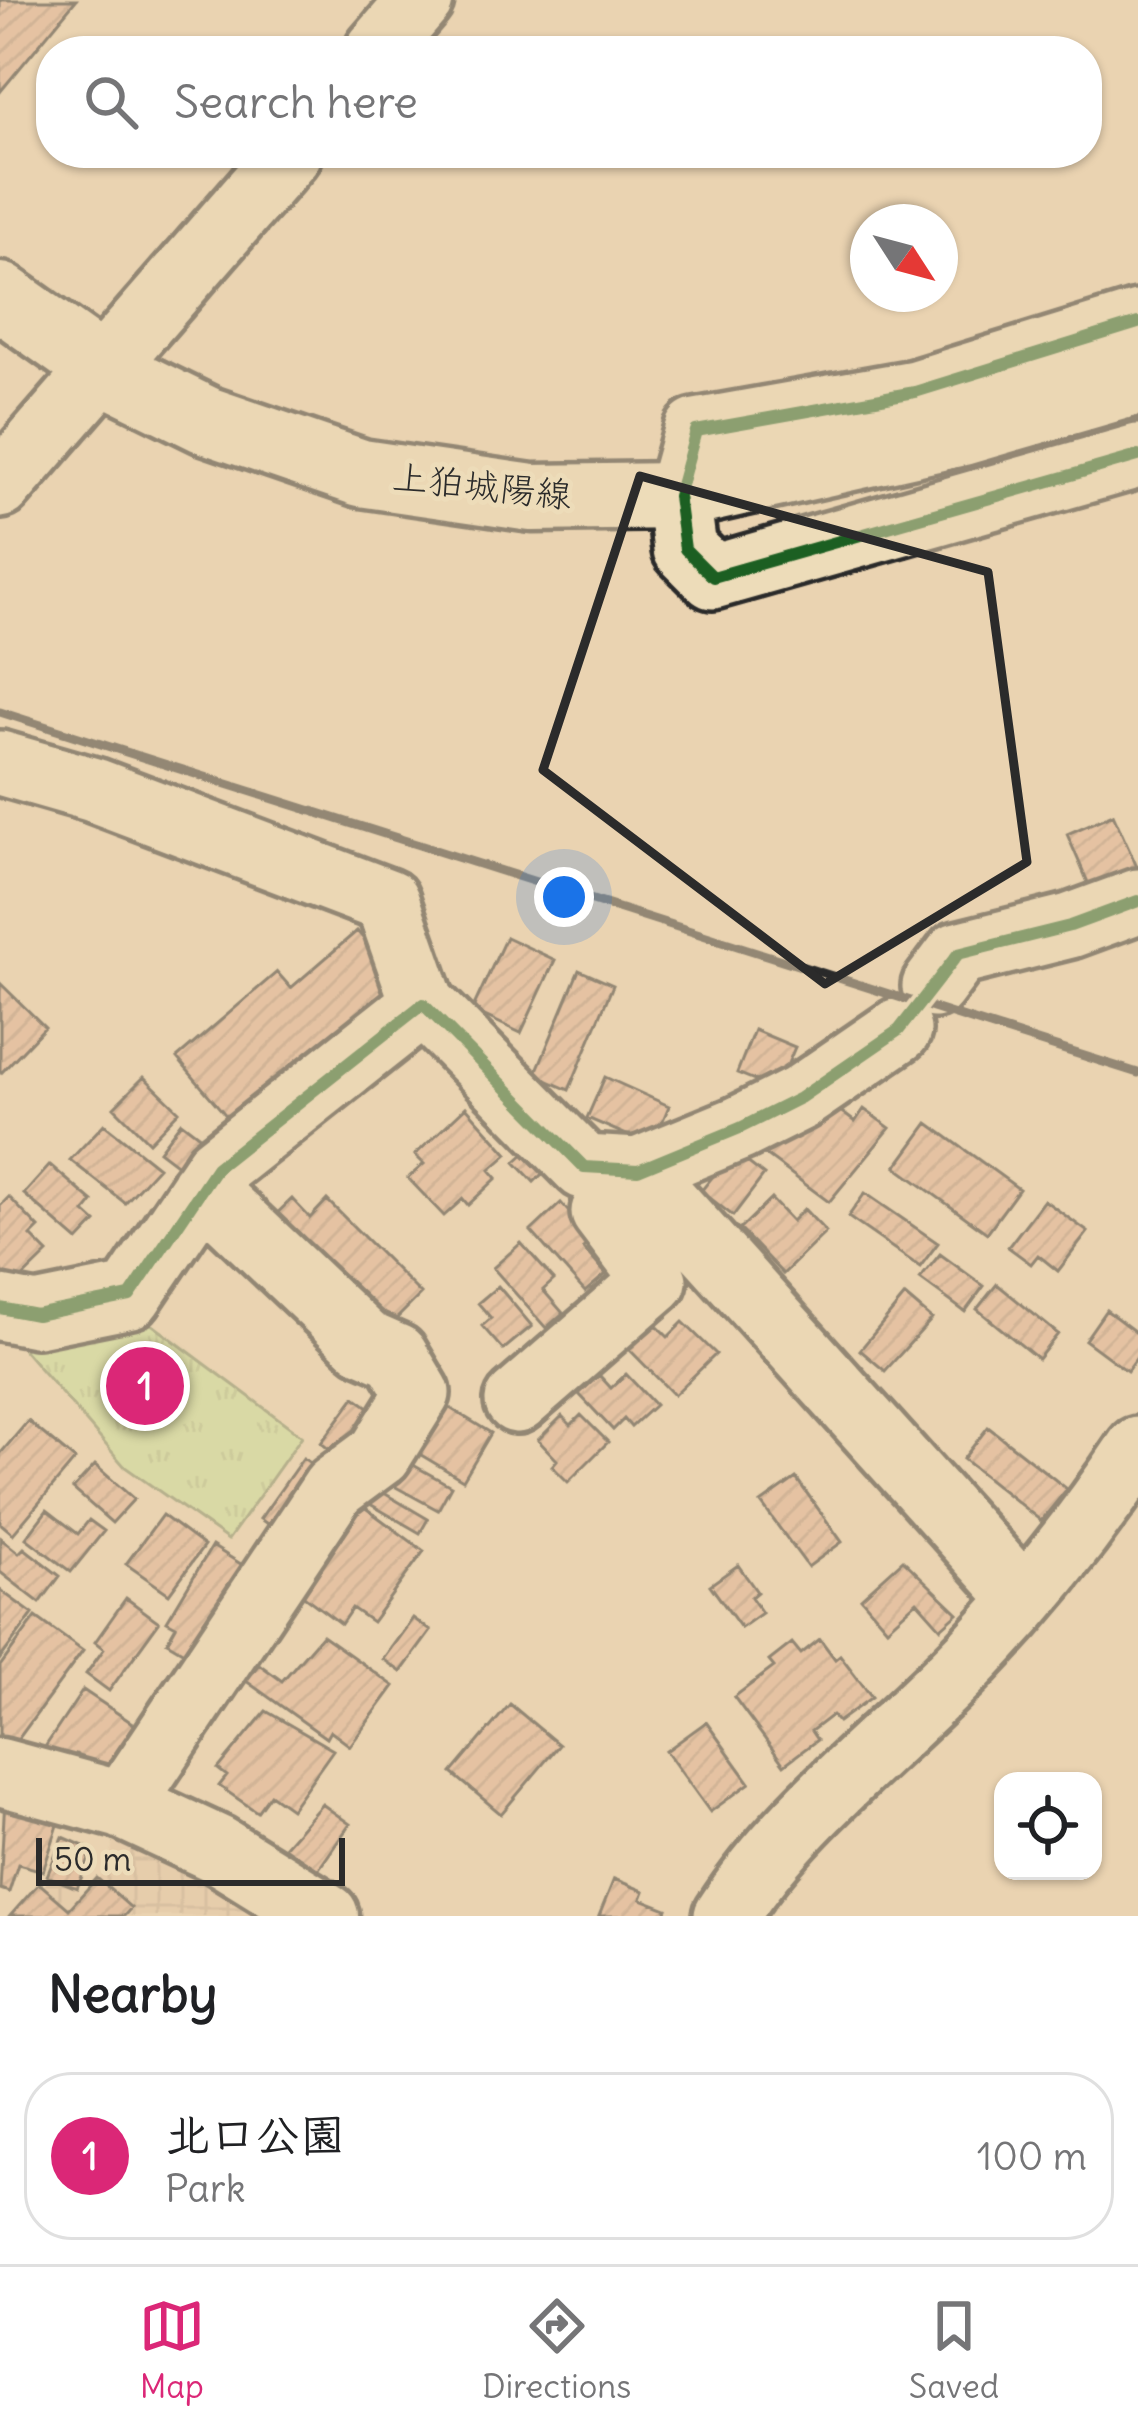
<!DOCTYPE html>
<html lang="en">
<head>
<meta charset="utf-8">
<style>
  :root { --surface:#fff; --page:#f2f2f2; --text:#202124; --muted:#757577; --line:#e0e0e0; --accent:#db2777 }
  body { margin:0; font-family:Delius,"Klee One",sans-serif; background:var(--page); color:var(--text) }
  .controls { position:absolute; right:36px; bottom:36px; display:grid; overflow:hidden; border-radius:24px; box-shadow:0 3px 9px #0004 }
  .controls button { width:108px; height:108px; display:grid; place-items:center; padding:0; border:0; border-bottom:3px solid var(--line); background:var(--surface); color:var(--text); font:60px sans-serif }
  .compass { position:absolute; left:850px; top:204px; width:108px; height:108px; border-radius:50%; background:var(--surface); box-shadow:0 3px 9px #0004; rotate:126deg }
  .scale { position:absolute; left:36px; bottom:30px; width:309px; box-sizing:border-box; padding-left:12px; border:6px solid #2b2b2b; border-top:0; font-size:33px; line-height:42px; white-space:nowrap; color:#2b2b2b; -webkit-text-stroke:9px #eddcb9; paint-order:stroke }
  .you { position:absolute; left:564px; top:897px; width:42px; height:42px; margin:-30px; border:9px solid #fff; border-radius:50%; background:#1a73e8; box-shadow:0 0 0 18px #1a73e833 }
  .badge { display:grid; place-items:center; width:78px; height:78px; border-radius:50%; background:var(--accent); color:#fff; font-size:39px; font-weight:700 }
  .pin { position:absolute; translate:-50% -50%; border:6px solid #fff; box-shadow:0 3px 12px #0006 }
  .list { margin:0; padding:0; list-style:none }
  h2 { display:flex; justify-content:space-between; align-items:center; height:156px; margin:0; padding:0 48px; font-size:51px }
  h2 small { font-size:39px; font-weight:400; color:var(--muted) }
  .list li { display:grid; grid-template-columns:78px 1fr auto; gap:36px; align-items:center; box-sizing:border-box; height:168px; margin:0 24px 24px; padding:0 24px; border:3px solid var(--line); border-radius:48px }
  .list b { display:block; font-size:45px; white-space:nowrap }
  .list p { margin:0; font-size:39px; white-space:nowrap; color:var(--muted) }
  .list em { font-size:39px; font-style:normal; color:var(--muted) }
  .icon { flex:none; width:66px; height:66px; fill:none; stroke:currentColor; stroke-width:2; stroke-linecap:round; stroke-linejoin:round }
  .map { position:relative; flex:none; width:1138px; height:1916px; overflow:hidden }
  .search { position:absolute; background:var(--surface); box-shadow:0 3px 9px #0004; left:36px; right:36px; top:36px; height:132px; display:flex; align-items:center; gap:30px; box-sizing:border-box; padding:0 42px; border-radius:48px; color:var(--muted); font-size:45px }
  .sheet { height:348px; background:var(--surface) }
  nav { display:flex; justify-content:space-around; align-items:center; box-sizing:border-box; height:168px; border-top:3px solid var(--line); background:var(--surface); font-size:33px; color:var(--muted) }
  nav a { display:grid; justify-items:center; gap:6px }
  nav .on { color:var(--accent) }
  .map>svg:first-child { display:block }
</style>
</head>
<body>
<div class="map">
<svg width="1138" height="1916" viewBox="0 0 1138 1916">
  <defs>
    <pattern id="industrial-grid" width="8" height="8" patternUnits="userSpaceOnUse" patternTransform="scale(3)"><rect width="8" height="8" fill="#e3c5a5"/><path d="M0 4h8M4 0v8" fill="none" stroke="#c3a98e"/></pattern>
    <pattern id="park-tufts" width="24" height="20" patternUnits="userSpaceOnUse" patternTransform="scale(3)"><rect width="24" height="20" fill="#c6e097"/><path d="M3 7l-1-3M5 7V3M7 7l1-3M15 17l-1-3M17 17v-4M19 17l1-3" fill="none" stroke="#aac082"/></pattern>
    <pattern id="building-hatch" width="6" height="6" patternUnits="userSpaceOnUse" patternTransform="scale(3)"><rect width="6" height="6" fill="#dfae91"/><path d="M-1 1l2-2M0 6l6-6M5 7l2-2" fill="none" stroke="#b58e77"/></pattern>
  </defs>
  <rect width="100%" height="100%" fill="#ead3b1"/>
  <filter id="ink" filterUnits="userSpaceOnUse"><feTurbulence type="fractalNoise" baseFrequency=".00833" numOctaves="2"/><feDisplacementMap in="SourceGraphic" scale="24" xChannelSelector="R" yChannelSelector="G"/><feConvolveMatrix kernelMatrix="1 2 1 2 8 2 1 2 1" color-interpolation-filters="sRGB"/></filter>
  <g filter="url(#ink)">
    <path fill="url(#industrial-grid)" d="M118,1822L272,1916H12L57,1873L86,1898L108,1866Z"/>
    <path fill="url(#park-tufts)" stroke="#788661" stroke-width="3" d="M138,1314L302,1436L228,1540L125,1467L11,1335Z"/>
    <path fill="url(#building-hatch)" stroke="#2b2b2b" stroke-width="3" d="M0,0H76L0,92Z
      M1113,814L1137,867L1093,894L1067,834Z
      M357,931L401,983L234,1125L177,1058L277,972L291,988Z
      M506,937L555,960L521,1033L472,1010Z
      M579,970L613,985L569,1090L535,1075Z
      M0,983L45,1027L1,1073L0,1072Z
      M754,1030L795,1047L777,1089L737,1073Z
      M144,1077L179,1111L149,1142L114,1107Z
      M605,1077L669,1106L652,1146L587,1118Z
      M827,1101L855,1122L864,1109L890,1128L829,1202L763,1153L779,1130Z
      M466,1107L508,1154L490,1170L497,1178L468,1205L463,1199L444,1216L408,1178L424,1164L415,1155Z
      M181,1122L210,1144L188,1173L159,1151Z
      M928,1123L1019,1189L987,1233L896,1167Z
      M104,1124L158,1167L125,1203L70,1160Z
      M537,1142L555,1161L534,1182L515,1162Z
      M733,1151L764,1175L733,1216L701,1191Z
      M50,1165L93,1202L85,1212L96,1222L78,1241L24,1194Z
      M865,1193L938,1243L920,1267L848,1217Z
      M9,1197L39,1228L31,1236L48,1253L15,1285L0,1269V1206Z
      M292,1199L310,1218L327,1200L421,1294L381,1334L269,1221Z
      M771,1199L792,1221L804,1209L826,1232L783,1274L740,1229Z
      M1044,1200L1088,1232L1058,1271L1038,1255L1031,1264L1008,1247Z
      M561,1203L593,1240L583,1248L606,1274L585,1292L531,1231Z
      M521,1243L554,1280L543,1290L563,1313L546,1328L493,1268Z
      M940,1254L984,1286L965,1312L920,1279Z
      M997,1284L1058,1334L1038,1359L977,1309Z
      M498,1286L532,1326L503,1350L482,1326L491,1318L478,1303Z
      M905,1296L932,1319L885,1371L860,1350Z
      M1106,1310L1138,1334V1356L1127,1371L1085,1340Z
      M683,1322L716,1354L674,1395L629,1349L655,1324L668,1337Z
      M626,1374L655,1405L631,1427L624,1419L613,1430L579,1394L599,1375L611,1388Z
      M355,1397L384,1418L349,1465L321,1443Z
      M435,1399L491,1433L463,1480L406,1446Z
      M581,1415L608,1442L568,1482L552,1466L557,1460L538,1440L562,1416L571,1425Z
      M28,1421L75,1460L13,1534L0,1523V1454Z
      M988,1427L1067,1489L1041,1521L963,1459Z
      M397,1456L451,1486L438,1510L383,1480Z
      M303,1458L329,1476L273,1528L260,1519Z
      M95,1465L134,1499L112,1523L73,1489Z
      M796,1478L842,1542L808,1567L761,1503Z
      M372,1486L428,1519L420,1533L363,1500Z
      M356,1501L424,1551L372,1622L352,1608L341,1624L297,1591Z
      M47,1510L78,1534L89,1520L104,1531L71,1572L26,1538Z
      M162,1515L204,1546L169,1594L126,1564Z
      M0,1538L19,1553L24,1548L60,1576L40,1603L0,1572Z
      M212,1546L252,1571L199,1661L167,1642L176,1626L167,1621Z
      M903,1560L958,1613L941,1628L917,1601L887,1628L861,1598Z
      M738,1565L757,1592L751,1597L762,1613L741,1628L710,1585Z
      M0,1590L33,1614L0,1659Z
      M126,1598L159,1622L109,1691L86,1674L104,1649L95,1642Z
      M36,1617L83,1651L11,1749L0,1742V1666Z
      M413,1618L431,1631L401,1672L383,1659Z
      M322,1635L394,1686L350,1746L330,1731L326,1738L246,1681L259,1664L282,1681Z
      M820,1639L835,1659L840,1655L872,1697L838,1722L832,1715L811,1731L817,1740L784,1765L734,1697L774,1667L769,1661L792,1643L801,1654Z
      M83,1690L150,1735L118,1782L76,1754L70,1764L45,1747Z
      M510,1704L559,1745L501,1814L452,1773Z
      M266,1711L333,1750L291,1809L270,1794L257,1812L219,1786L227,1776L218,1769Z
      M706,1722L750,1783L710,1812L666,1751Z
      M5,1798L61,1816L43,1871L18,1864L9,1892L0,1889Z
      M322,1804L350,1824L318,1870L284,1847Z
      M63,1837L93,1850L77,1888L47,1876Z
      M97,1878L131,1908L124,1916H10L39,1883L69,1909Z
      M614,1879L644,1891L641,1899L667,1909L664,1916H599Z"/>
    <g fill="none" stroke-linecap="round" stroke-linejoin="round">
      <g stroke="#2b2b2b" stroke-width="72">
        <path id="minor" d="M377,51L421,0
          M1138,323L915,392L696,431L678,496L685,549L713,577L1138,456
          M0,486L290,153
          M0,763L94,790L387,901L423,1004
          M934,986L958,954L1070,926L1138,901
          M0,1308L36,1315L130,1296L216,1168L423,1004L584,1167L638,1170L740,1128L800,1098L899,1030
          M517,1401L655,1281L603,1212L638,1170L1021,1595
          M122,1805L334,1488L380,1454L418,1393L396,1356L364,1342L202,1188
          M726,1916C790,1816 890,1742 972,1657C1032,1594 1090,1521 1138,1449"/>
      </g>
      <g stroke="#2b2b2b" stroke-width="75">
        <path id="major" d="M0,296L104,370L206,420L361,473L532,498L678,496L962,432L1138,381
          M0,1772L122,1805L217,1849L325,1916"/>
      </g>
      <use href="#minor" stroke="#eddcb9" stroke-width="63"/>
      <use href="#major" stroke="#eddcb9" stroke-width="66"/>
      <path stroke="#2b2b2b" stroke-width="9" d="M0,712L1138,1073"/>
      <g stroke="#eddcb9" stroke-width="20">
        <path id="cycleway" d="M1138,323L915,392L696,431L678,496L685,549L713,577L1138,456
          M0,1308L36,1315L130,1296L216,1168L423,1004L584,1167L638,1170L740,1128L800,1098L899,1030L958,954L1070,926L1138,901"/>
      </g>
      <use href="#cycleway" stroke="#1b5e20" stroke-width="12"/>
    </g>
  </g>
  <path d="M0 0H1138V1916H0ZM640,476L988,572L1027,862L825,984L543,770Z" fill="#ead3b1" fill-opacity=".55" fill-rule="evenodd"/>
  <path fill="none" stroke="#2b2b2b" stroke-width="9" stroke-linejoin="round" d="M640,476L988,572L1027,862L825,984L543,770Z"/>
  <g text-anchor="middle" dominant-baseline="central" stroke-width="10" stroke-linejoin="round" paint-order="stroke">
    <g font-size="36" fill="#2b2b2b" stroke="#eddcb9">
      <text transform="translate(482 486) rotate(6)">上狛城陽線</text>
    </g>
  </g>
</svg>
<div class="controls">
<button><svg class="icon" aria-label="locate" viewBox="0 0 24 24"><circle cx="12" cy="12" r="6"/><path d="M12 2v4M12 18v4M2 12h4M18 12h4"/></svg></button>
</div>
<svg class="compass" viewBox="-18 -18 36 36"><path d="M0-13l5 13h-10z" fill="#e53935"/><path d="M0 13l5-13h-10z" fill="#757577"/></svg>
<div class="scale">50 m</div>
<div class="you"></div>
<div class="pin badge" style="left:145px;top:1386px">1</div>
<div class="search"><svg class="icon" aria-label="search" viewBox="0 0 24 24"><circle cx="10" cy="10" r="6"/><path d="M15 15l6 6"/></svg>Search here</div>
</div>
<section class="sheet">
<h2>Nearby<small></small></h2>
<ul class="list">
<li><span class="badge">1</span><div><b>北口公園</b><p>Park</p></div><em>100 m</em></li>
</ul>
</section>
<nav>
<a class="on"><svg class="icon" aria-label="map" viewBox="0 0 24 24"><path d="M3 6l6-2 6 2 6-2v14l-6 2-6-2-6 2zM9 4v14M15 6v14"/></svg>Map</a>
<a><svg class="icon" aria-label="directions" viewBox="0 0 24 24"><path d="M12 3l9 9-9 9-9-9zM9 14v-3h6M13 9l2 2-2 2"/></svg>Directions</a>
<a><svg class="icon" aria-label="saved" viewBox="0 0 24 24"><path d="M7 4h10v16l-5-4-5 4z"/></svg>Saved</a>
</nav>
</body>
</html>
